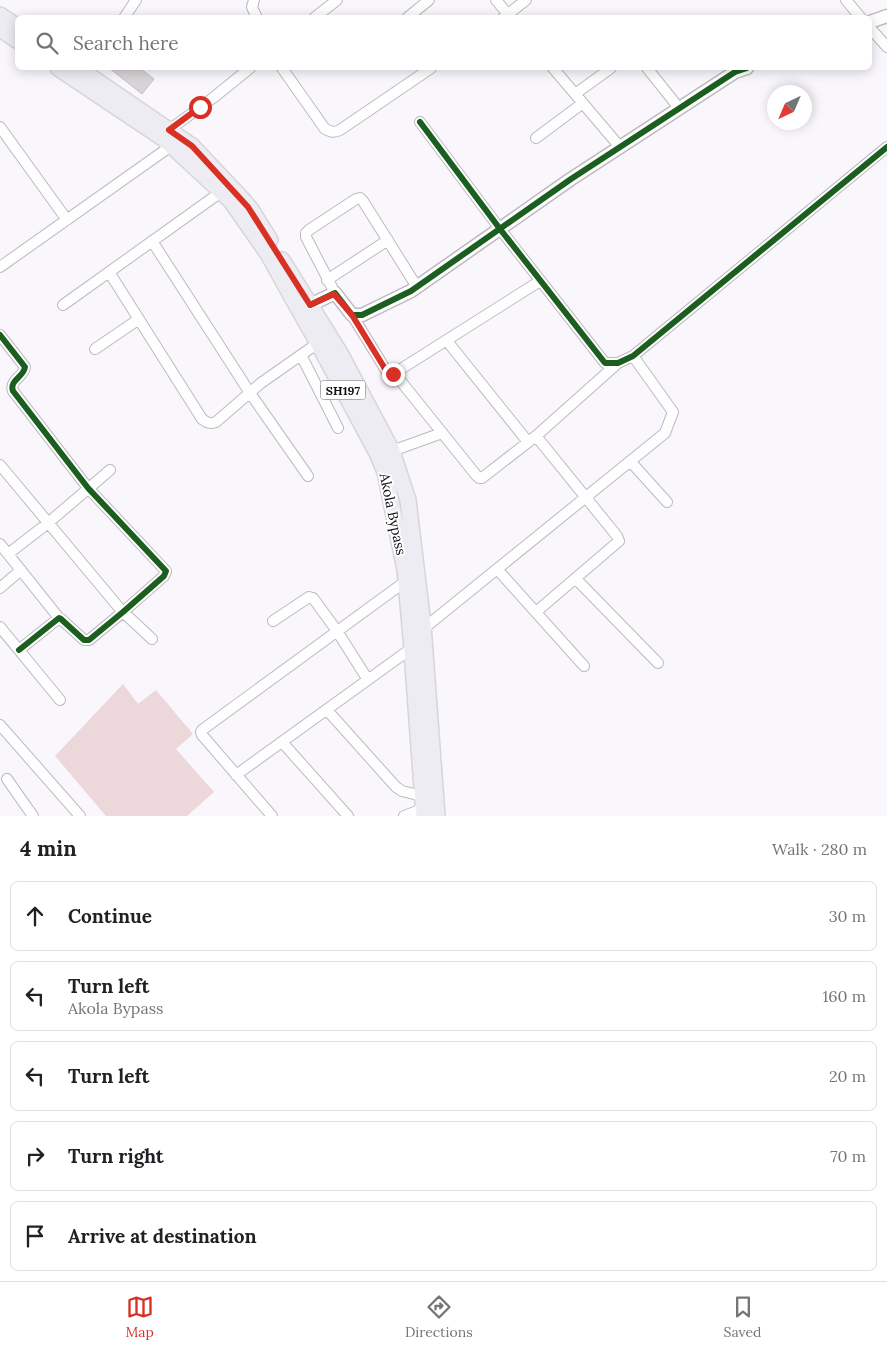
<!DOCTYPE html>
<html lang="en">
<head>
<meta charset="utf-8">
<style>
  :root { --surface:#fff; --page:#f2f2f2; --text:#202124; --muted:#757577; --line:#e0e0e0; --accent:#d93025 }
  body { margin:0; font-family:Lora,serif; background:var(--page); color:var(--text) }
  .compass { position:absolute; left:767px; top:85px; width:45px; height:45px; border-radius:50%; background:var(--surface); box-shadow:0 2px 12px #0003; rotate:224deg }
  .stop { position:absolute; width:15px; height:15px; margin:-11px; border:4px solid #d93025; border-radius:50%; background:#fff }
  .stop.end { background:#d93025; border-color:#fff; box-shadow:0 1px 5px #0008 }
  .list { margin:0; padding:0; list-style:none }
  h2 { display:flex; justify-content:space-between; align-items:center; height:65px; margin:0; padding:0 20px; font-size:21px }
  h2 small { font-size:16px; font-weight:400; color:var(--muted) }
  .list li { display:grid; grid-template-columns:32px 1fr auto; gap:15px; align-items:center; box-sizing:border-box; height:70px; margin:0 10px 10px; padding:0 10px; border:1px solid var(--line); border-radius:8px }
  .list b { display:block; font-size:19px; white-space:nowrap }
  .list p { margin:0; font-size:16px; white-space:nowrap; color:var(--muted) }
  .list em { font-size:16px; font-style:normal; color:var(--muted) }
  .icon { flex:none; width:28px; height:28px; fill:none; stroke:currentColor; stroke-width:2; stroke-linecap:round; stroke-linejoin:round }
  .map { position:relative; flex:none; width:887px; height:816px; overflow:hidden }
  .search { position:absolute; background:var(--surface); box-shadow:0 2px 12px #0003; left:15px; right:15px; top:15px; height:55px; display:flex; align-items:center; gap:12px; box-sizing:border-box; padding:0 18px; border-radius:8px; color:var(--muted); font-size:19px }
  .sheet { height:465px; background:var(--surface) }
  nav { display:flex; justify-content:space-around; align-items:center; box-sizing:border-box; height:70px; border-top:1px solid var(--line); background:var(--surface); font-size:14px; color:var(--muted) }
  nav a { display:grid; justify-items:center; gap:2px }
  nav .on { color:var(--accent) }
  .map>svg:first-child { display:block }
</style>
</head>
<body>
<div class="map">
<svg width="887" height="816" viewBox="0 0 887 816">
  <rect width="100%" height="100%" fill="#faf7fc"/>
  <path fill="#ecd8da" d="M123,684L138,704L156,690L193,734L176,749L214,792L187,816H106L55,756Z"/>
  <path fill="#d7d3d7" stroke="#c4c1c4" d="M109,68H140L154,79L142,94Z"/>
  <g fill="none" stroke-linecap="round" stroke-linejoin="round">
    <g stroke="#bcbabe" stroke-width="12">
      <path id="minor" d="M254,0L252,7L257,18
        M496,0L511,18
        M846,0L861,18
        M124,18L136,0
        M314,18L337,0
        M407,18L429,0
        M503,18L526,0
        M870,28L887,47
        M282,68L325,129C331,132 334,133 340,130L431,68
        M553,68L620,147
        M647,68L679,108
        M575,94L611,68
        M420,122L500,229L605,363H618L633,356L887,147
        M0,127L67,220
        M169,130L213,98L250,68
        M536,138L583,103
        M152,241L250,393L308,476
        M0,267L171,146
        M109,272L202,419C207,423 210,424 216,422L261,383L318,343
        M327,280L388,240
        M335,293L306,237V233L309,230L356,199L360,198L363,201L417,287
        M63,305L221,192
        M352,315L387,372L393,374L540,281
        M0,335L25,367C24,377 9,380 13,391L88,488L166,571L164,576L123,612L89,640H84L61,619L59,618L19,650
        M447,341L528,442
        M95,349L139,319
        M301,355L338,428
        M395,374L476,475L479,478H482L536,436L618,363
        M536,436L617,536L619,541L536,612
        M392,451L442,433
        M630,461L667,502
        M0,465L121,610L152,639
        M0,544L59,618
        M8,554L48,523L110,470
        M497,569L584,666
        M576,579L658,663
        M0,588L21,570
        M273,621L309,597L313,598L337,631L368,680
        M0,627L60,700
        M423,629L665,433L673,412L633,356
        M327,710L396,787L402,791L422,796
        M0,725L80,816
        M282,742L348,816
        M236,775L412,648
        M7,779L33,816
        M272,816L202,735L201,732L202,730L406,581
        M404,816L428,807"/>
    </g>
    <g stroke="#bcbabe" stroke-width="15">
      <path id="tertiary" d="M870,22L887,16
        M310,305L335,293L352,315H362L411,291L571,179L735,72L747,68"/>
    </g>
    <g stroke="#d7d5d8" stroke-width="18">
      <path id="primary" d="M0,15L18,27
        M0,29L18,41
        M58,68L164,139L231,201L268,254L298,308L318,343L378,455L385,472L405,570L411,638L424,816
        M78,68L192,146L244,201L252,211L270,240
        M282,260L340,353L392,451L408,500L423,625L437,816"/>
    </g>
    <use href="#minor" stroke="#fefeff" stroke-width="10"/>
    <use href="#tertiary" stroke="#fefeff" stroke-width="12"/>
    <use href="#primary" stroke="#ececf2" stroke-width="15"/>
    <g stroke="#fff" stroke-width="9">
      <path id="cycleway" d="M420,122L500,229L605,363H618L633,356L887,147
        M310,305L335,293L352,315H362L411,291L571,179L735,72L747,68
        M0,335L25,367C24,377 9,380 13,391L88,488L166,571L164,576L123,612L89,640H84L61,619L59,618L19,650"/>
    </g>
    <use href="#cycleway" stroke="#1b5e20" stroke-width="6"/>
  </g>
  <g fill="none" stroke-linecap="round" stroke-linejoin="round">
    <path stroke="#d93025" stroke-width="6" d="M200,107L169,130L192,146L248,207L310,305L334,294L352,315L387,372L393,374"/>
  </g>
  <g text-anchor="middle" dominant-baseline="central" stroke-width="4" stroke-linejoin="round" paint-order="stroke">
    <rect fill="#fff" stroke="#58575a" stroke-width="1" x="320.5" y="380.5" width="45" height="19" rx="4"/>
    <g font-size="12" font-weight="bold" fill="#110f13">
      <text x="343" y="390">SH197</text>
    </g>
    <g font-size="14" fill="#110f13" stroke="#fff">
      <text transform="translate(393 514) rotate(78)">Akola Bypass</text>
    </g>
  </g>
</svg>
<svg class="compass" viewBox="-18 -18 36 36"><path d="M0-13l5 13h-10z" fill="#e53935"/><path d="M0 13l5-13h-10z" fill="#757577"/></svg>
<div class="stop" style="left:200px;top:107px"></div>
<div class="stop end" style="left:393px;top:374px"></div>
<div class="search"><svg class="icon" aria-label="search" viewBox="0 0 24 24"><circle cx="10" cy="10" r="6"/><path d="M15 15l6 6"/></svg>Search here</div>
</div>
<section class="sheet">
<h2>4 min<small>Walk · 280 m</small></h2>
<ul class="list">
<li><svg class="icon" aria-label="ahead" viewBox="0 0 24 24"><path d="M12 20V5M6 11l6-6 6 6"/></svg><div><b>Continue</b></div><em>30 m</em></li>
<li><svg class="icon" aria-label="left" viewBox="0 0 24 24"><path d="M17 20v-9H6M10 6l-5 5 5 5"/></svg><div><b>Turn left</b><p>Akola Bypass</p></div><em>160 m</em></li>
<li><svg class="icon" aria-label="left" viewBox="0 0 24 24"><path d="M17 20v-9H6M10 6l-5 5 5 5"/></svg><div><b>Turn left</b></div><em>20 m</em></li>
<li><svg class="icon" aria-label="right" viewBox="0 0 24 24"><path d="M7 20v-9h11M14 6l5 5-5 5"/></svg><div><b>Turn right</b></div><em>70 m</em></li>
<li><svg class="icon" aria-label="arrive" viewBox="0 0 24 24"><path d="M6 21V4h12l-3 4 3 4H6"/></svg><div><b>Arrive at destination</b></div></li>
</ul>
</section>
<nav>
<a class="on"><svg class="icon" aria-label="map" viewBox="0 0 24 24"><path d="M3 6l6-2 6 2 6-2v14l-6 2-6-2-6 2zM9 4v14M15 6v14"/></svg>Map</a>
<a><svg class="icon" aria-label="directions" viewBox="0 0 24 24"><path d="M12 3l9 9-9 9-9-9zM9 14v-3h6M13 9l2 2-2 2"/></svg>Directions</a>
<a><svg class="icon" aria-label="saved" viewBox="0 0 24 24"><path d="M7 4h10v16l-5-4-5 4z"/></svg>Saved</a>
</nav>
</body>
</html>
